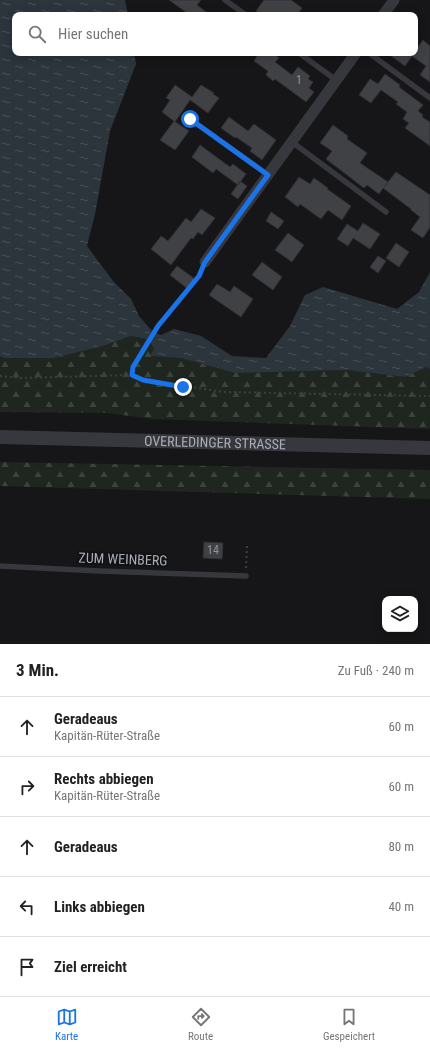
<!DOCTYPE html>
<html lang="de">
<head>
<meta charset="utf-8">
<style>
  :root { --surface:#fff; --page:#f6f6f6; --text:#222; --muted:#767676; --line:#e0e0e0; --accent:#1a73e8 }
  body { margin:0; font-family:"Roboto Condensed",sans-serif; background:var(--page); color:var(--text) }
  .controls { position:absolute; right:12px; bottom:12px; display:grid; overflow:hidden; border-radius:8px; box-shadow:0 2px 10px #0003 }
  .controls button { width:36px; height:36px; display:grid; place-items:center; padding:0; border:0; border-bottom:1px solid var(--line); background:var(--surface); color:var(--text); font:20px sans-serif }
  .stop { position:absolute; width:12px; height:12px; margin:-9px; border:3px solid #1a73e8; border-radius:50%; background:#fff }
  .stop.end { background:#1a73e8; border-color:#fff; box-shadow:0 1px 4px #0008 }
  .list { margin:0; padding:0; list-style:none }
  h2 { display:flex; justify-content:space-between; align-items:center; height:52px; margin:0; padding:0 16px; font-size:17px }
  h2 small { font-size:13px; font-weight:400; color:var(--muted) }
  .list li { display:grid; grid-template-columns:26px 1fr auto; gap:12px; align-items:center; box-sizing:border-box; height:60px; padding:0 16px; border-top:1px solid var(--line) }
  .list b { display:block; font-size:15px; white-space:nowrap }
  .list p { margin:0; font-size:13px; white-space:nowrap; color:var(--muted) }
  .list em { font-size:13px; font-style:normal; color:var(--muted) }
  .icon { flex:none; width:22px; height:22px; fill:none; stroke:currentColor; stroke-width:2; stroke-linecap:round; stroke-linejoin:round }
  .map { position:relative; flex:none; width:430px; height:644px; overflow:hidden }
  .search { position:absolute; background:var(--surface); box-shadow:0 2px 10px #0003; left:12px; right:12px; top:12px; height:44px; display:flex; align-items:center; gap:10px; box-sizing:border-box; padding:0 14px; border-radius:8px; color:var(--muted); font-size:15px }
  .sheet { height:352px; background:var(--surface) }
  nav { display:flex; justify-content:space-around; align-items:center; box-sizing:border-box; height:56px; border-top:1px solid var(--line); background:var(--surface); font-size:11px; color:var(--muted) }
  nav a { display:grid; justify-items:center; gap:2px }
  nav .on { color:var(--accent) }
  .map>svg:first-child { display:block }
</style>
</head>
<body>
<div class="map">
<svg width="430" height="644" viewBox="0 0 430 644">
  <defs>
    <pattern id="forest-firs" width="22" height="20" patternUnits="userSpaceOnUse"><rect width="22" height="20" fill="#1e261f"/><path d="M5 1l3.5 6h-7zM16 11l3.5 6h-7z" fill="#3c433d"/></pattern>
    <pattern id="water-ripples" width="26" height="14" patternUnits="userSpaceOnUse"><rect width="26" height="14" fill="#2c353c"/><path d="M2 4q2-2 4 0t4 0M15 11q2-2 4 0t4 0" fill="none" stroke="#485056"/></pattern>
  </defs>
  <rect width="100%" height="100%" fill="#161618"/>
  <path fill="url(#forest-firs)" d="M131,336L147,339L154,349L151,356L181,358L235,373L348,370L405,377L426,366L430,369V429L153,419L107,413L0,412V356L4,358H54L103,346Z
    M0,462L430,470V499L0,486Z"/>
  <path fill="url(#water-ripples)" d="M0,0H125L128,15H15V53H134L136,64L110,131L95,214L87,246L113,281L131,299L139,316L152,331L147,339L131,336L103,346L54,358H4L0,356Z
    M430,272V369L426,367L405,377L348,370L235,373L181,358L150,356L154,349L150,342L156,333L161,335L174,329L201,336L232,356L266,358L290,326L305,295L323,287L397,309L419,292Z"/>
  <path fill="#404145" stroke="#303034" d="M169,0H201L197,5L210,15H190Z
    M264,0H291L302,8L297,15H262L256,11Z
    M423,40L430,46V82L420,75L426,66L412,56L405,66L387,53H415V51Z
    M259,53H272L279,58L275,62L292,75L298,67L310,76L308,79L313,82L309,88L314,92L306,102L275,79L273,81L266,75L268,71L254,61Z
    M385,74L400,85L399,87L423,105L418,111L423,115L422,117L430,122V146L405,128L409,123L403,119L407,112L396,104L398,102L381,90L371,103L359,95L370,79L378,84Z
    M175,85L192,97L201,85L214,93L213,94L219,98L208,113L190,100L175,122L162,112L170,100L166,98Z
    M229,117L248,131L254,124L276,140L262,160L250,151L252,148L236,137L235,138L221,128Z
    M174,121L189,131L175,150L160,140Z
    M333,125L348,136L347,139L367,153L360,163L388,182L384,187L396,172L430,195V227L423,238L411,230L420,217L411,210V209L383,188L379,194L367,185L364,188L326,159L332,151L320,143Z
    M200,145L230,167L233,164L246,174L238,185L216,169L213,173L192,157Z
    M299,177L310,184L314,178L328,188L327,189L351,206L342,220L328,210L321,219L300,204L298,207L285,197Z
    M240,181L247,186L238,199L231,194Z
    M201,209L215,218L202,235L198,232L193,239L191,238L171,265L151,249L161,236L168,241L186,218L191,222Z
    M271,212L284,221L278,229L266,221Z
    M363,223L380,234L370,249L353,238L348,246L337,239L347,224L358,231Z
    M288,233L304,245L292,262L275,250Z
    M396,243L409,252L399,267L386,258Z
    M378,256L386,261L378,273L370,267Z
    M262,262L282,277L273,290L252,275Z
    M177,266L195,279L188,289L170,275Z
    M217,284L230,292L234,286L253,299L241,317L209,295Z
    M204,542L223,543L222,559L203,558Z"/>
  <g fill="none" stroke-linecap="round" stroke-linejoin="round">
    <path stroke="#3d3f44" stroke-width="2" stroke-dasharray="2 3" stroke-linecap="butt" d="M201,271L199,276C181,298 134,348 132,375L143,380L224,392L430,396
      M0,376L20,378L132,375
      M246,568L247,545"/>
    <path stroke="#37383d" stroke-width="5.5" d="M225,0L246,15
      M299,53L336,80
      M369,53L430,98
      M190,119L268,175
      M292,142L386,212
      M0,566L99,571L246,576"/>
    <path stroke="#37383d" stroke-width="11" d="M383,15L394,0
      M205,262L356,53"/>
    <path stroke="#37383d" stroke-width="14" id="s1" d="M0,437L430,448"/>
  </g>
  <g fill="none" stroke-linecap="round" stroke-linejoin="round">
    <path stroke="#1a73e8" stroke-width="5" d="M183,387L143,380L132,375L133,367L158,326L199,276L205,262L268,175L190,119"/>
  </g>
  <g text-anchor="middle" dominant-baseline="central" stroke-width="3.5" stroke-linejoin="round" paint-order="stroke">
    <g font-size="12" fill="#8e929b">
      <text x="299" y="80">1</text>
      <text x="213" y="550">14</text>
    </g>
    <g font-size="14" fill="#a8adb8" stroke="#111113">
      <text stroke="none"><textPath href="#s1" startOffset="215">OVERLEDINGER STRASSE</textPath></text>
      <text transform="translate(123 559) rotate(2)">ZUM WEINBERG</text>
    </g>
  </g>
</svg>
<div class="controls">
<button><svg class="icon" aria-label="layers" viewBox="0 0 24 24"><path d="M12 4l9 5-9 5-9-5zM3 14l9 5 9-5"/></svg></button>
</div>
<div class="stop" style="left:190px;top:119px"></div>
<div class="stop end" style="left:183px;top:387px"></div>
<div class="search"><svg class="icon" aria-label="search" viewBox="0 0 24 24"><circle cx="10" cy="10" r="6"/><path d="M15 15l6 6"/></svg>Hier suchen</div>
</div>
<section class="sheet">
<h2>3 Min.<small>Zu Fuß · 240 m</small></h2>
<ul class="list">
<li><svg class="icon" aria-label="ahead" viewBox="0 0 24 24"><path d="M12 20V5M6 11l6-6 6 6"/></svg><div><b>Geradeaus</b><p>Kapitän-Rüter-Straße</p></div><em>60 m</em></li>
<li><svg class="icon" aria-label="right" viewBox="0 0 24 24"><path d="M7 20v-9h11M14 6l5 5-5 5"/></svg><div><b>Rechts abbiegen</b><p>Kapitän-Rüter-Straße</p></div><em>60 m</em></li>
<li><svg class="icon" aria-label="ahead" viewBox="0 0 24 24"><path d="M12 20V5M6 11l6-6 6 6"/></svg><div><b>Geradeaus</b></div><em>80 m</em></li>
<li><svg class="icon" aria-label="left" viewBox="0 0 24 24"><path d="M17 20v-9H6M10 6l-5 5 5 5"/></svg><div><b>Links abbiegen</b></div><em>40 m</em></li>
<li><svg class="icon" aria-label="arrive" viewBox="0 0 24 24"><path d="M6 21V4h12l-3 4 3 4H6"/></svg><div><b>Ziel erreicht</b></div></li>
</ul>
</section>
<nav>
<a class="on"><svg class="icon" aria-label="map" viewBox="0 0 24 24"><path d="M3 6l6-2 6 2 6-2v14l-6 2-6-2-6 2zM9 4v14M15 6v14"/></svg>Karte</a>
<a><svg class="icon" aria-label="directions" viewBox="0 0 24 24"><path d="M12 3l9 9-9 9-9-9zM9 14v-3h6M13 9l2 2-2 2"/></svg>Route</a>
<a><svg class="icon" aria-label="saved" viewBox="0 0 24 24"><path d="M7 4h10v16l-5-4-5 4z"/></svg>Gespeichert</a>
</nav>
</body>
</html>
